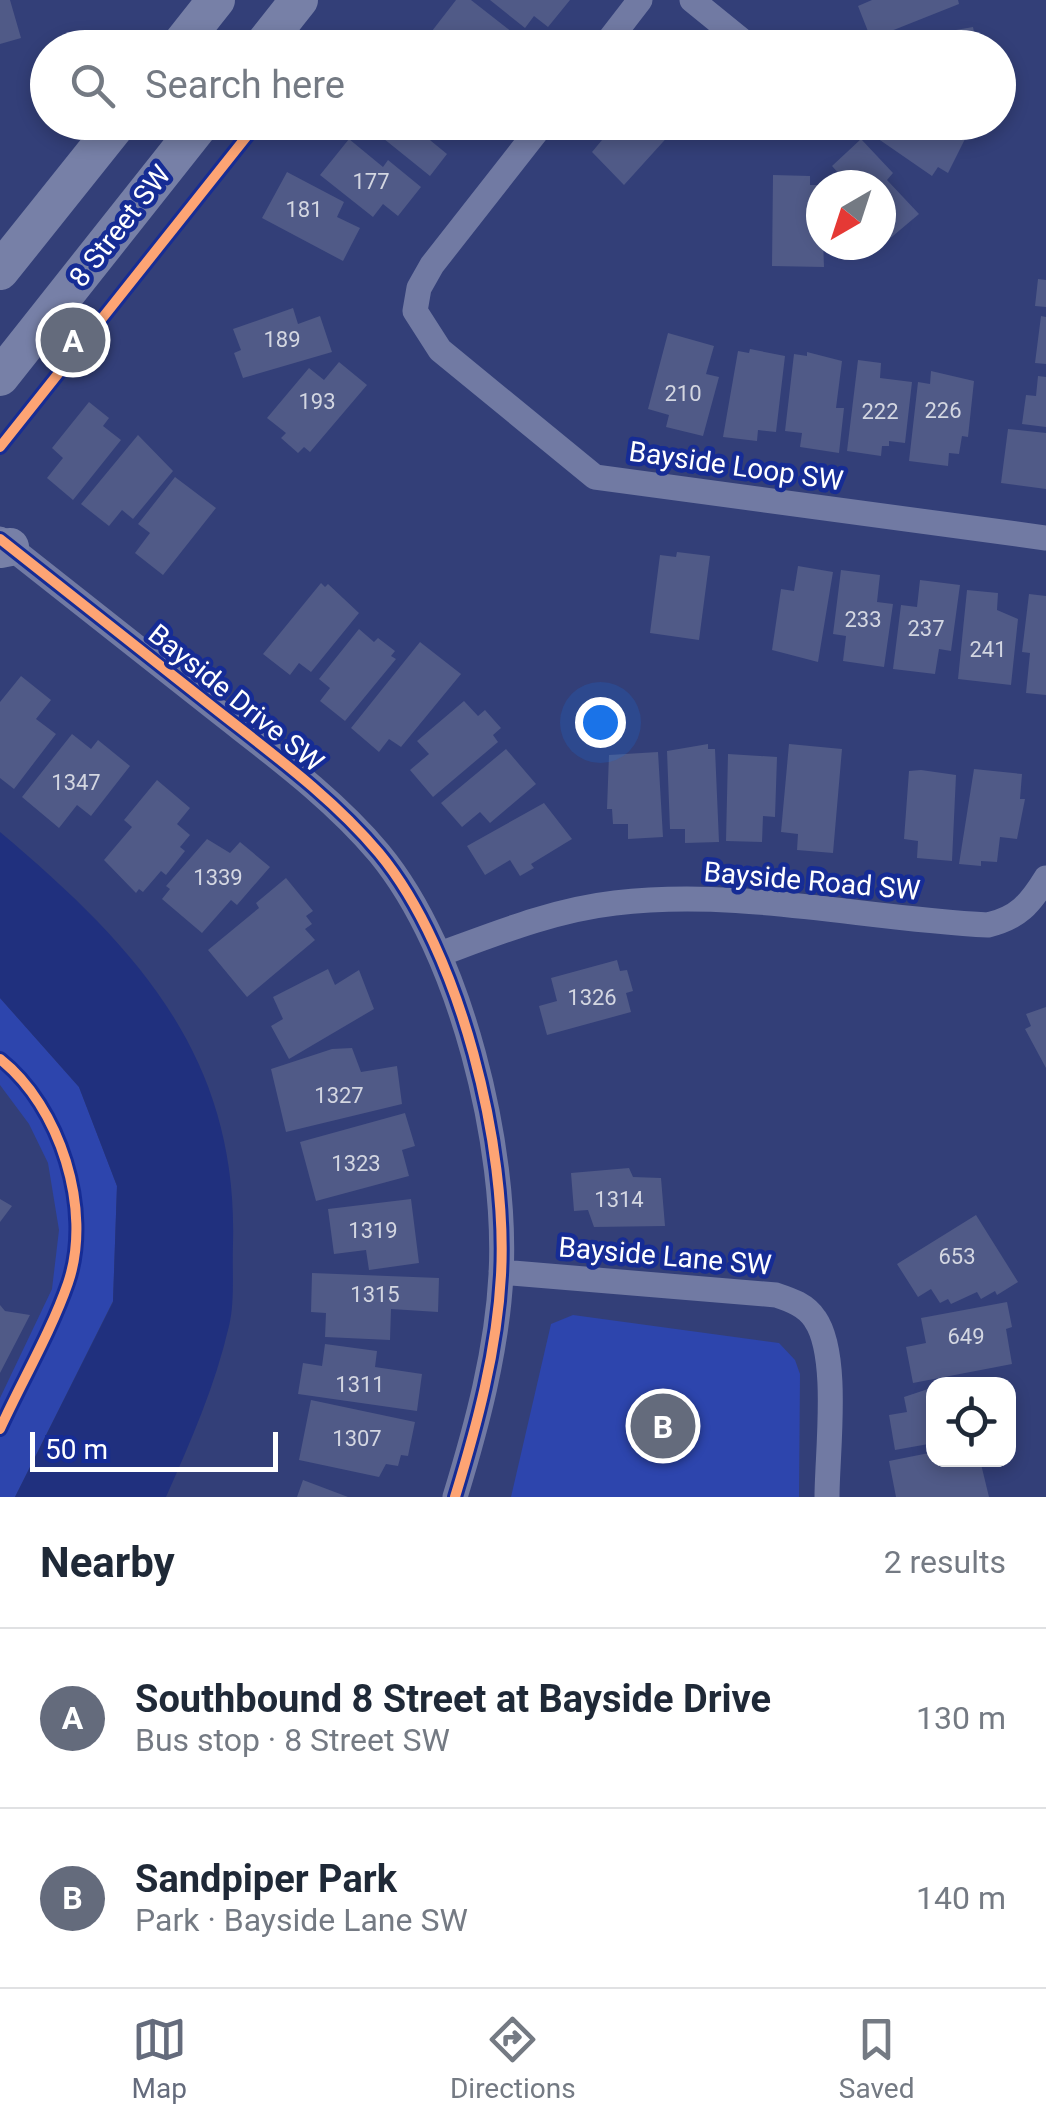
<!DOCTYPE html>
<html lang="en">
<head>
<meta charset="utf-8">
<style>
  :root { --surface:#fff; --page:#f6f6f7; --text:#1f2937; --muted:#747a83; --line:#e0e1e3; --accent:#646b7c }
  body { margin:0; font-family:Roboto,sans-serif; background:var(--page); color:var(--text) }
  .controls { position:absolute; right:30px; bottom:30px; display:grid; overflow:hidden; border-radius:20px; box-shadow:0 5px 15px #0003 }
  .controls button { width:90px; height:90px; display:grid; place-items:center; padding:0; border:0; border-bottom:2px solid var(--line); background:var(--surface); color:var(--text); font:50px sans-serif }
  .compass { position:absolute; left:806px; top:170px; width:90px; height:90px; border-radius:50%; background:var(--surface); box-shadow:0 5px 15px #0003; rotate:219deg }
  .scale { position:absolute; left:30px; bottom:25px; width:248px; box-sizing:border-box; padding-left:10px; border:5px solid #fff; border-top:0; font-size:28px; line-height:35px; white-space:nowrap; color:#fff; -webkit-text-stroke:8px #162c95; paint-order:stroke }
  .you { position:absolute; left:600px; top:722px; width:35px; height:35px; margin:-25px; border:8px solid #fff; border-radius:50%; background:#1a73e8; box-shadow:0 0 0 15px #1a73e833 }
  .badge { display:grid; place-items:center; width:65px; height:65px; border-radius:50%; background:var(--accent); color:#fff; font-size:32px; font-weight:700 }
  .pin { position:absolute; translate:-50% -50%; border:5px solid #fff; box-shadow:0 2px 10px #0006 }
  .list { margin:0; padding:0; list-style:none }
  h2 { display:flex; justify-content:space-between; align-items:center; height:130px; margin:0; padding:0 40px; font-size:42px }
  h2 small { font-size:32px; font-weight:400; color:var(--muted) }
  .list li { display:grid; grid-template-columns:65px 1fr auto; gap:30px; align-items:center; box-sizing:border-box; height:180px; padding:0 40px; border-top:2px solid var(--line) }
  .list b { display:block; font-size:38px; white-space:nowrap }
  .list p { margin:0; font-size:32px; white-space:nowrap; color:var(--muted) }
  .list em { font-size:32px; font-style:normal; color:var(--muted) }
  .icon { flex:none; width:55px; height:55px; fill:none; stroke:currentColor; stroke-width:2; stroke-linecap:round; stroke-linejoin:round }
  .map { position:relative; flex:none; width:1046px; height:1497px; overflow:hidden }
  .search { position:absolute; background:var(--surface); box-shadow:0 5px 15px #0003; left:30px; right:30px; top:30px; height:110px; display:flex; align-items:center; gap:25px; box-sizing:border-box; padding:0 35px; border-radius:55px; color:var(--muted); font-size:38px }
  .sheet { height:490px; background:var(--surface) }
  nav { display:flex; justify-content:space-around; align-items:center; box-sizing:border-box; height:140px; border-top:2px solid var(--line); background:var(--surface); font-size:28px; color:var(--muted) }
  nav a { display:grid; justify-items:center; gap:5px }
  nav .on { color:var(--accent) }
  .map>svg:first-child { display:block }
</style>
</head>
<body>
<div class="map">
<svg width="1046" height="1497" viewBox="0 0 1046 1497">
  <rect width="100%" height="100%" fill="#333f78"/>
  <path fill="#2d45ad" d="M0,998L79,1087L117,1186L113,1301L15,1497H0V1398L52,1289L59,1230L48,1163L29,1124L0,1085Z
    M573,1315L779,1343L795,1360L800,1374L799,1497H511L551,1324Z"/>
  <path fill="#20307e" d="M0,832C135,946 238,1055 233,1243C232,1270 235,1301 229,1326C215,1386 191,1441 166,1497H15L113,1302L117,1186L79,1087L0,998Z"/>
  <path fill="#505a87" d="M0,0H10L21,38L0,44Z
    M456,0H471L512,32L503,43L509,48H453L432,31Z
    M490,0H570L548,27L534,16L525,28Z
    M872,0H958L959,4L871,39L858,6Z
    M973,27L977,48H883L882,43Z
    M363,122H431L434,125L425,136L447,154L430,176Z
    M617,122H681L624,185L592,152Z
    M865,122H956L969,131L948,173L938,167L932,176L861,127Z
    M349,139L383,167L388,160L421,187L398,216L383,204L373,217L320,175Z
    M861,139L893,173L887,180L919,214L881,246V185H849L832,166Z
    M287,172L344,202L337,217L360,228L343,261L262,218Z
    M773,175L810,176V185H821L824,267L772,266Z
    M1038,279L1046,280V307L1035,306Z
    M293,308L298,324L320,316L332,352L243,378L234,353L241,350L233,329Z
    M1041,316L1046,317V364L1035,363Z
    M668,333L714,346L706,374L719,377L703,436L666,427L669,415L648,409Z
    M750,349L785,356L776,432L758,430L757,441L723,437L738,351L749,353Z
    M807,352L842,361L836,408H844L839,453L800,447L802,433L785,431L794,354L807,356Z
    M858,360L881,363L880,378L912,382L905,443L889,441V446H882L881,456L847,451Z
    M339,362L367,385L310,452L304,447L298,453L281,438L286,433L267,418L309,368L324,380Z
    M931,371L974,381L968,437L962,436L959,454L949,453L948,466L909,461L918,382L930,384Z
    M1038,376L1046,377V427L1022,424L1026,395L1036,396Z
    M89,402L109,418L103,426L121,440L73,500L47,478L63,458L52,448Z
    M1008,429L1046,433V489L1001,483Z
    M138,435L173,471L133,519L122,510L109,526L81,504Z
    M175,477L216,508L163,575L135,553L150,533L138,524Z
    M677,552L710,556L699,640L650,633L660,555L676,557Z
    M798,566L833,572L818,662L772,650L781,589L794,591Z
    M841,570L880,575L877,602L893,604L884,667L843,661L846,636L833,634Z
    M920,580L960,585L951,651L939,649L935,674L893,669L901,605L917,607Z
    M321,583L325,587L328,584L359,613L311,672L299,663L290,675L263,654Z
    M967,590L998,593L997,610L1018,619L1011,685L958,679Z
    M1029,594L1046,596V695L1026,693L1030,653L1022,652Z
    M359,629L374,642L378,638L395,651L391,656L396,659L345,721L320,701L330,688L319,679Z
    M420,642L461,674L401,747L389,739L379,752L351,728Z
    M21,676L51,700L36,719L56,734L14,789L0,778V702Z
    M464,701L478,716L485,710L501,728L493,735L498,742L433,797L410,770L429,754L417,741Z
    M72,734L91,749L98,740L130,766L91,816L77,805L59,828L22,797Z
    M708,744V749H715L719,842L685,843V829H670L667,751Z
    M789,744L842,749L833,853L797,850L798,834L781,832Z
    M506,749L536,784L490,823L480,812L462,827L441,803Z
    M658,752L663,837L628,839V824H613L612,809H607L609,755Z
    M728,754L777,757L775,817L763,816L762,842L726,841Z
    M974,769L1022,774L1020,799H1025L1017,839L1000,837L997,862L981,861V866L959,864Z
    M921,770L956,775L952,861L917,858L918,841L904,839L909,771Z
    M157,780L190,808L177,824L190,835L180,847L185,851L166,875L161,871L143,892L139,889L136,893L104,860L132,827L124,820Z
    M544,803L572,839L531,864L534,868L520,876L510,860L485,875L467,846Z
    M207,839L230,853L240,842L270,867L237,905L231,900L202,933L162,899L170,889L166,886Z
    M286,878L313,911L306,916L312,924L305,929L315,940L247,997L208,950L259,908L256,903Z
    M617,960L620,971L627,970L633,991L626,993L631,1012L547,1035L539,1006L557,1001L551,978Z
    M328,969L335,985L359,970L374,1009L289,1059L271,1026L283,1019L273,997Z
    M1046,1007V1068L1025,1029L1031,1026L1026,1014Z
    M352,1048L361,1072L397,1066L402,1104L286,1132L271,1069L332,1049Z
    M405,1113L415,1146L402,1150L409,1176L316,1201L300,1142Z
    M629,1168L633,1177L661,1178L665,1226L594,1227L588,1210L574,1211L571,1173Z
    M0,1199L12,1206L0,1222Z
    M411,1199L419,1263L369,1270L366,1250L334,1254L328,1209Z
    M976,1215L1018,1282L997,1295L995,1291L981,1299L977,1292L951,1304L948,1299L940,1303L931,1289L918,1297L897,1264Z
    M312,1273L439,1278L438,1312L391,1309L390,1340L325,1337L326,1313L311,1312Z
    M1007,1302L1012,1327L1006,1329L1012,1364L913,1383L906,1347L926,1343L921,1318Z
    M0,1305L5,1311L30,1315L0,1373Z
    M325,1344L377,1351L375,1367L422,1374L417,1411L298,1394L303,1363L322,1366Z
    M934,1387V1443L895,1450L889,1415L907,1412L904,1397Z
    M311,1400L415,1422L408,1456L401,1455L398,1466L386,1464L379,1477L299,1460Z
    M934,1452V1460L958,1463L980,1460L989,1497H896L889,1461Z
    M303,1480L348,1497H297Z"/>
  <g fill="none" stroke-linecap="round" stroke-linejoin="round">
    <path stroke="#717aa3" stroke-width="25" d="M692,0L751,48
      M603,48L640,0
      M544,122L432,265L419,288L415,311L440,350L595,477L1046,538
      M0,539C72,595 143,652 214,708C271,753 332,797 379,853C461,952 508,1148 501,1275C497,1351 477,1425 455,1497
      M440,954C497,933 554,910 615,903C740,888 864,919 988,925C1018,918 1030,904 1046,878
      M501,1272L776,1295C791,1300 806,1305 815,1319C840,1355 827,1453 827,1497"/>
    <path stroke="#7780a7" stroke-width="38" d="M178,48L216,0
      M261,48L299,0
      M0,271L119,122
      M0,377L202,122
      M0,549L10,547"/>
    <g stroke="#162c95" stroke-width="16">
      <path id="cycleway" d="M0,447L258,122
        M0,539C72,595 143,652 214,708C271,753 332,797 379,853C461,952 508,1148 501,1275C497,1351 477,1425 455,1497
        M0,1059C60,1106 93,1210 68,1283C51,1332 22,1381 0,1429"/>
    </g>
    <use href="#cycleway" stroke="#fda474" stroke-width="10"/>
  </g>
  <g text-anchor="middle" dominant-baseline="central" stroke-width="9" stroke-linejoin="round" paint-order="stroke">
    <g font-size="22" fill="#d3d6e1">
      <text x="371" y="181">177</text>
      <text x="304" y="209">181</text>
      <text x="282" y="339">189</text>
      <text x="683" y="393">210</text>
      <text x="317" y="401">193</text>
      <text x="943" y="410">226</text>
      <text x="880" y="411">222</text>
      <text x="863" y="619">233</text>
      <text x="926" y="628">237</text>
      <text x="988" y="649">241</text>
      <text x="76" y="782">1347</text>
      <text x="218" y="877">1339</text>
      <text x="592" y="997">1326</text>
      <text x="339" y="1095">1327</text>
      <text x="356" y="1163">1323</text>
      <text x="619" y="1199">1314</text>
      <text x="373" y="1230">1319</text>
      <text x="957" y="1256">653</text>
      <text x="375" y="1294">1315</text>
      <text x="966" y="1336">649</text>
      <text x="360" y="1384">1311</text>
      <text x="357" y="1438">1307</text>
    </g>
    <g font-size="28" fill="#fff" stroke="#162c95">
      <text transform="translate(120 226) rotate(-52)">8 Street SW</text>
      <text transform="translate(736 466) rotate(8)">Bayside Loop SW</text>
      <text transform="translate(236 698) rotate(39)">Bayside Drive SW</text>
      <text transform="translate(812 881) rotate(5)">Bayside Road SW</text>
      <text transform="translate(665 1256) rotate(5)">Bayside Lane SW</text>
    </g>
  </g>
</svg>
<div class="controls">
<button><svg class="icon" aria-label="locate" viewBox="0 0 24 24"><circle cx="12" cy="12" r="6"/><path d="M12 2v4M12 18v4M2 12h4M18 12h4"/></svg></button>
</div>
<svg class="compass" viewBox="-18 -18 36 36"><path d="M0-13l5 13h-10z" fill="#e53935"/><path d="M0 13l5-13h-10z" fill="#747a83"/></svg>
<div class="scale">50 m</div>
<div class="you"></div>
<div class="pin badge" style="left:73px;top:340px">A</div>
<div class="pin badge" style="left:663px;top:1426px">B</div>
<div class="search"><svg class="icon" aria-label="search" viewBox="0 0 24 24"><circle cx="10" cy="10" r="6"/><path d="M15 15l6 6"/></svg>Search here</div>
</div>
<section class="sheet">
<h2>Nearby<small>2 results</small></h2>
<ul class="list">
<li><span class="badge">A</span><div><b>Southbound 8 Street at Bayside Drive</b><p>Bus stop · 8 Street SW</p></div><em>130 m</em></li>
<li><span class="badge">B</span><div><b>Sandpiper Park</b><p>Park · Bayside Lane SW</p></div><em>140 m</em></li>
</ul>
</section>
<nav>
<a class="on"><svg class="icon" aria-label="map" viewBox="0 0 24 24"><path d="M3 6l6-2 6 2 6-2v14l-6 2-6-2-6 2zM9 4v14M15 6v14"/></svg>Map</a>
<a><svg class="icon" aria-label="directions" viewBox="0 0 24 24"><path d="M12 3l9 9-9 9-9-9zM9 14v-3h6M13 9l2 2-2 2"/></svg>Directions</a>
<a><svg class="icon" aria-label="saved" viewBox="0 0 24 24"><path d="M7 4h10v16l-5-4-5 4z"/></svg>Saved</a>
</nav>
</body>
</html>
